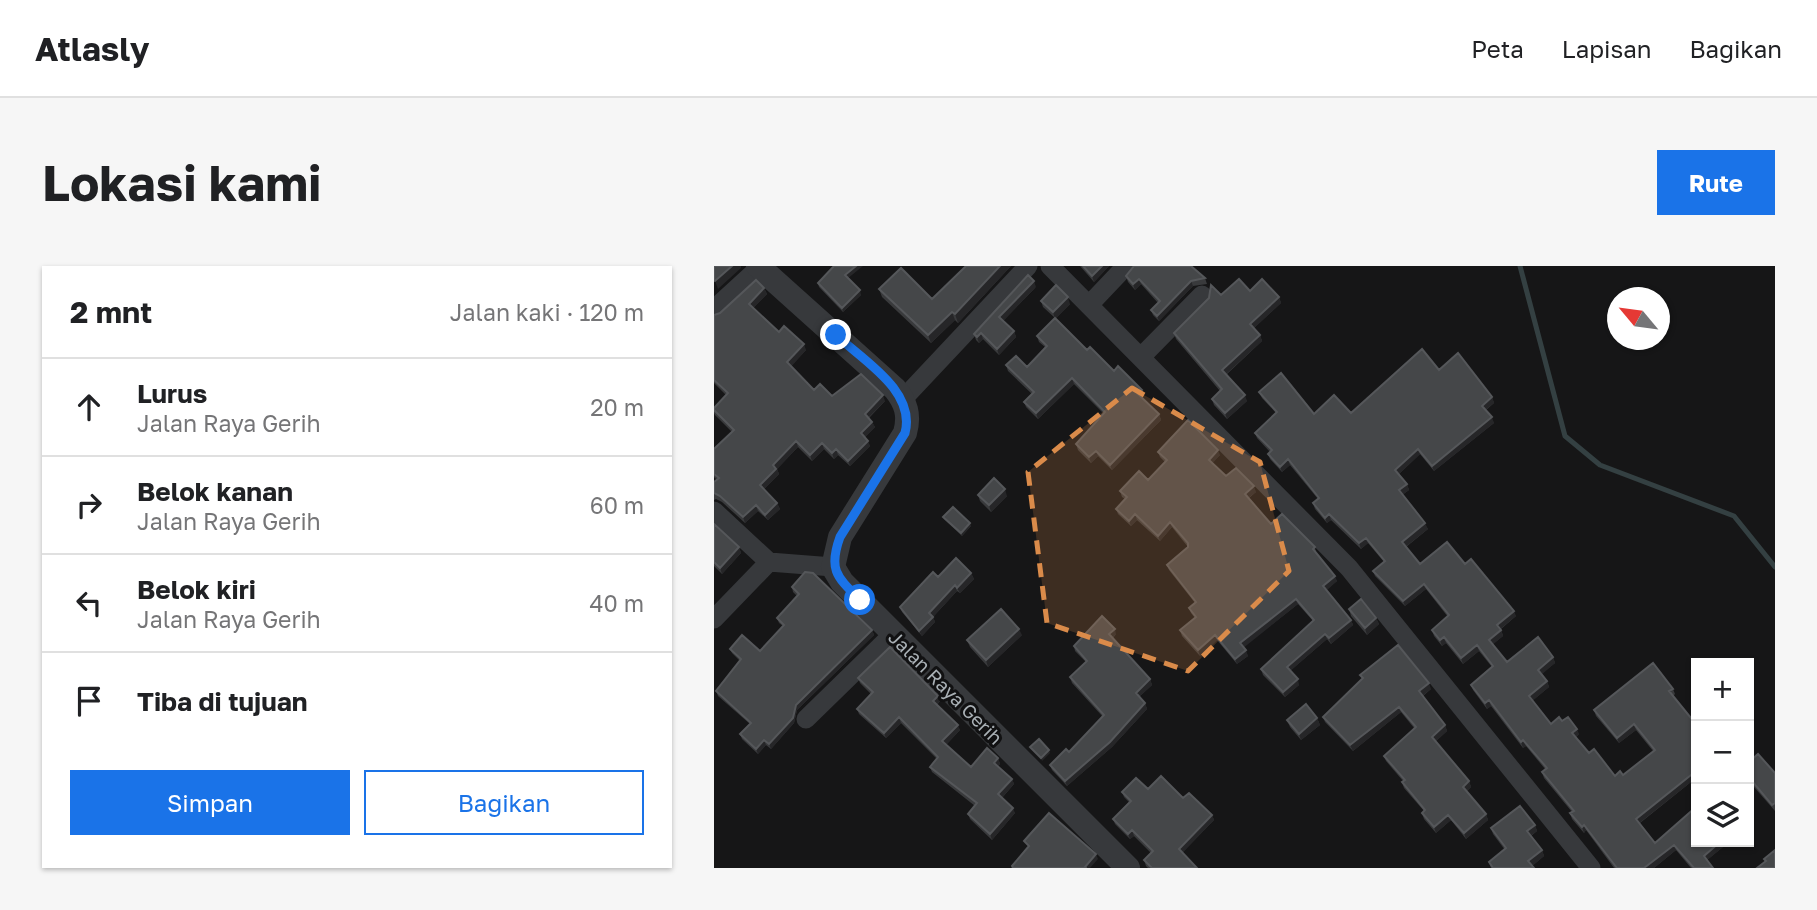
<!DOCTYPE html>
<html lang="id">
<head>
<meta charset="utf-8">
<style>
  :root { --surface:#fff; --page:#f6f6f6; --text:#202124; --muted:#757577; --line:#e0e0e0; --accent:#1a73e8 }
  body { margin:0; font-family:"Golos Text",sans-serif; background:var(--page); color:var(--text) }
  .controls { position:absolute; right:21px; bottom:21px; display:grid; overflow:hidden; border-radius:0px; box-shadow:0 2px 5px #0004 }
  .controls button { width:63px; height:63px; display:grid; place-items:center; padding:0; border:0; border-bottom:2px solid var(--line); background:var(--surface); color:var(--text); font:35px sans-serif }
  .compass { position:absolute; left:893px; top:21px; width:63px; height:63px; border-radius:50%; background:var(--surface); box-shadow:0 2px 5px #0004; rotate:299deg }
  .stop { position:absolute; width:21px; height:21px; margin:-16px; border:5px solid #1a73e8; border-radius:50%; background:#fff }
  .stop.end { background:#1a73e8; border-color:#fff; box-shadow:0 2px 7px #0008 }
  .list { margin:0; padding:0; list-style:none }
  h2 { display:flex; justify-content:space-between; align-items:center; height:91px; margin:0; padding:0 28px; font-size:30px }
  h2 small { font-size:23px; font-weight:400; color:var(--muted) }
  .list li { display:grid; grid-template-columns:46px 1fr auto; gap:21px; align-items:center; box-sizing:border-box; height:98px; padding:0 28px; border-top:2px solid var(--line) }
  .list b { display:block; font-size:26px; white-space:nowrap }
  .list p { margin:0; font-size:23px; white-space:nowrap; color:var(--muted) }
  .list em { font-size:23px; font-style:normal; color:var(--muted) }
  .actions { display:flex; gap:14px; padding:21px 28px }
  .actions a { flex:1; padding:16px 0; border:2px solid var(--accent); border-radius:0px; text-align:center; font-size:24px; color:var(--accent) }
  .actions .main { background:var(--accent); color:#fff }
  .icon { flex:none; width:38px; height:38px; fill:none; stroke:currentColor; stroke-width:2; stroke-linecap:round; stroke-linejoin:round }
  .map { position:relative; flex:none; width:1061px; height:602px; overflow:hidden; border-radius:0px }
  header { display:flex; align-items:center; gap:42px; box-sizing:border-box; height:98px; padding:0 35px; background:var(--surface); border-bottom:2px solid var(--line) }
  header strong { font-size:33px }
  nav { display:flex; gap:38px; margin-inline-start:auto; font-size:24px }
  .intro { display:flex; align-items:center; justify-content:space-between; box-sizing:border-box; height:168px; padding:0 42px }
  h1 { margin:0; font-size:49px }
  .button { padding:18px 32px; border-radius:0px; background:var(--accent); color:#fff; font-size:24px; font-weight:700 }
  main { display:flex; gap:42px; padding:0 42px }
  aside { flex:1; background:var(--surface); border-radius:0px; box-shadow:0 2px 5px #0004 }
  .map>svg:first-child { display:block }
</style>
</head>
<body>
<header>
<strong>Atlasly</strong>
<nav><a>Peta</a><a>Lapisan</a><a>Bagikan</a></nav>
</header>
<div class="intro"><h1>Lokasi kami</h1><a class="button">Rute</a></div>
<main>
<aside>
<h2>2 mnt<small>Jalan kaki · 120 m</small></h2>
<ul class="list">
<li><svg class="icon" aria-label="ahead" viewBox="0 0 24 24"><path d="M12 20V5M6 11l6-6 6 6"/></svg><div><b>Lurus</b><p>Jalan Raya Gerih</p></div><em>20 m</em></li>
<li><svg class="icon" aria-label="right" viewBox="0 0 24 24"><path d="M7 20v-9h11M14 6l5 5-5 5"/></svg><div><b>Belok kanan</b><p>Jalan Raya Gerih</p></div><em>60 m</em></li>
<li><svg class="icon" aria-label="left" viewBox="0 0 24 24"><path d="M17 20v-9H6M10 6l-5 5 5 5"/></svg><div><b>Belok kiri</b><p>Jalan Raya Gerih</p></div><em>40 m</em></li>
<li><svg class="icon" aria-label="arrive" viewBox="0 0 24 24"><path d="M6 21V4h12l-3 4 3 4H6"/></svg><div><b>Tiba di tujuan</b></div></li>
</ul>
<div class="actions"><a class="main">Simpan</a><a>Bagikan</a></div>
</aside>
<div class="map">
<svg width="1061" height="602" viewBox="0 0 1061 602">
  <rect width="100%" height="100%" fill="#161617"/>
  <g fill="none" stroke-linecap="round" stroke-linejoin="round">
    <path stroke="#344042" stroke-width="5" d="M806,0L851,170L886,199L1020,250L1061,301"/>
    <path stroke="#37393c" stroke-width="19" d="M336,0L635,302L877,602
      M375,39L412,0
      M0,43L46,1
      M427,91L488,29
      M189,133L314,0
      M0,245L55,296L119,301
      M0,353L55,296
      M92,453L179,368"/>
    <path stroke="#37393c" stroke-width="24" d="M44,0L181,123C192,137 196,149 191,167L126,271L119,301L128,316L414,602"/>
  </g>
  <path fill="#393a3c" d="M252,0H297L244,57L241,54L217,77L168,31L165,23L218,33Z
    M366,0H395L380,16Z
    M412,10L491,12L493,18L479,20L445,55L439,49L437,44L444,37L427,18L421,24L414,16Z
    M135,12L147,29L129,46L105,21L104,17Z
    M322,21L289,55L300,65L302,71L285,89L269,73L265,77L262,74L260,68Z
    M50,22L53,28L39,42L65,66L92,84L77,100L100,124L118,130L171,135L155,152L161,161L151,171L156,180L136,200L124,189L120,193L110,183L98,195L84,181L63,203L65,208L50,223L63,237L66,243L54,254L44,245L31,257L8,236L2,233L0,234V216L3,214L0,211V183L18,166L1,149L0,147V142L12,129L0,117V49Z
    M536,25L565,31L567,37L540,62L546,69L548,75L512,109L533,135L513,153L500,139L498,133L506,125L462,73L460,67L507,29Z
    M327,35L356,38L341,53L373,84L400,105L428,124L430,129L428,132L445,148L447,154L398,204L384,190L377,197L364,184L362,178L390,148L360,118L324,153L312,141L310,136L318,128L294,105L292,99L313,101L331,81L325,76L323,70L341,52L329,41Z
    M725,104L778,131L780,137L772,144L780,157L720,205L706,188L685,208L693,218L695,224L688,229L714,263L692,281L706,298H751L802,350L787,363L789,370L779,378L793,396L839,391L841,397L827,408L833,415L835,421L818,435L837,458L848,455L865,468L862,471L875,487L901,510L909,509L939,485L922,464L905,477L882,450L880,444L959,423L961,428L959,430L981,457L982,456V512L926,557L941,577L1015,576L993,594L999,602H977L962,584L940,602H900L872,564L870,567L858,553L856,547L858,546L830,512L828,506L831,503L812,480L809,482L777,440L773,443L759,424L757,419L778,401L765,385L749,398L732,377L728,380L720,370L718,364L734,351L712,323L691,340L661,310L659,305L670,296L654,277L647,283L617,254L613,257L601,243L599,237L604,233L576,199L568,206L556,193L554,188L556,186L543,172L541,167L562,147L548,132L545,126L600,148L637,147Z
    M444,186L506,189L498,197L512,210L542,226L535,232L557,258L601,281L602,287L623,315L612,324L637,354L639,359L617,378L613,373L576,405L585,419L571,431L549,409L547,403L599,355L584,338L529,381L534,390L523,398L503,374L486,390L468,370L466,364L481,352L477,347L475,342L481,337L455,304L453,299L474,281L458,261L446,275L423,254L417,260L404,248L402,243L411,233L408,231L406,225L434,214L451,196L446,191Z
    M264,229L293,230L277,246L266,235Z
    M229,251L257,260L248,270L231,254Z
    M0,258L25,281L27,287L8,308L0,300Z
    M257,307L260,313L246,327L243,325L219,351L221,356L208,370L188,346L186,341L224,311Z
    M78,321L158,364L160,369L83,444L80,457L57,483L52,479L44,488L28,473L26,468L36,458L4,430L2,425L26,395L18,387L16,383L46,385L69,360L65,357L63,352L83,330L79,326Z
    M635,343L662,352L665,358L653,369L637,350Z
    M402,368L399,372L436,413L438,419L425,431L431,437L433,443L398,481L353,520L338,504L336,499L355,486L389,451L358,417L356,411L372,396L361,385L360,380Z
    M308,369L274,401L256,381L253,374Z
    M646,409L717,423L709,430L731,459L733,465L721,476L755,515L757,521L753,525L772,548L774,554L752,573L737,554L722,567L710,553L708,547L710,545L690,522L688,516L689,515L672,495L670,490L700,462L687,446L639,485L611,456L609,451L648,413Z
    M144,412L226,435L223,439L246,464L232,479L257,501L284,492L286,498L284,500L298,513L300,518L288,532L301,547L278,574L256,553L254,548L261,540L218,506L216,501L223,493L187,457L172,472L145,448L143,443L157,428L146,417Z
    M603,452L606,459L587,474L576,461L573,454Z
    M1035,496L1061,507V545L1040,521L1035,525Z
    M434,523L469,532L498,549L500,554L468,587L483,602H434L432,600L430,594L437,587L420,570L416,573L401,558L399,553L415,536L410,531L408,526Z
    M821,559L823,565L817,570L828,584L830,590L818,600L820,602H777L775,596L791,584L779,568L777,562Z"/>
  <path fill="#262628" d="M18,0H27V2L4,23L1,15Z
    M142,0H149L133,13L131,9Z
    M286,0H297L244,57L241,48Z
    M388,0H395L380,16L378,10Z
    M425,13L427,18L421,24L419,18Z
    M320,15L322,21L287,57L285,51Z
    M477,15L479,20L445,55L443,50Z
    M50,22L53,28L37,44L35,38Z
    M146,24L147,29L129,46L128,42Z
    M354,31L356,38L341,53L339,46Z
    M565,31L567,37L538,64L536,58Z
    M238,46L241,54L217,77L214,69Z
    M300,65L302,71L285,89L283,83Z
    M267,67L269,73L265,77L263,71Z
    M546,69L548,75L510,110L508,104Z
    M90,78L92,84L76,102L73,96Z
    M358,112L360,118L324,153L322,147Z
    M428,124L430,129L426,134L424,128Z
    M169,129L171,135L153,153L151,148Z
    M531,129L533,135L513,153L511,147Z
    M778,131L780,137L770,145L768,140Z
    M445,148L447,154L398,204L396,199Z
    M778,151L780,157L720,205L718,200Z
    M158,156L161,161L149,173L147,167Z
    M82,175L84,181L63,203L65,208L48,225L46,219L59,199Z
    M154,175L156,180L136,200L134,195Z
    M108,177L110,183L98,195L96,189Z
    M122,183L124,189L120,193L118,187Z
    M704,183L706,188L683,210L681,204Z
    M504,184L506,189L497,199L495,194Z
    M382,185L384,190L377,197L375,191Z
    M574,193L576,199L568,206L566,201Z
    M693,218L695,224L687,230L685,224Z
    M540,220L542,226L533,233L531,228Z
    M291,223L293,230L277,246L275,239Z
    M63,237L66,243L54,254L51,249Z
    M42,239L44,245L31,257L29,251Z
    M421,248L423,254L417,260L415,255Z
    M615,248L617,254L613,257L611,252Z
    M456,256L458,261L446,275L444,270Z
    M256,257L257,260L248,270L247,267Z
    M711,257L714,263L690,282L688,276Z
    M652,272L654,277L647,283L645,277Z
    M25,281L27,287L8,308L6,302Z
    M257,307L260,313L246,327L243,322Z
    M621,310L623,315L611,326L609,320Z
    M710,318L712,323L691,340L689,335Z
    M241,319L243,325L217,353L215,347Z
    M582,333L584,338L528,383L526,377Z
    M800,345L802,350L785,364L783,359Z
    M219,351L221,356L208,370L205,365Z
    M662,352L665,358L653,369L651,362Z
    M637,354L639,359L617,378L615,372Z
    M305,363L308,369L274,401L272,394Z
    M401,363L402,368L397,373L395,368Z
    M158,364L160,369L83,444L80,457L57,483L55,478L82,439Z
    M787,364L789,370L777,380L775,374Z
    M611,368L613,373L575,406L573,401Z
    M501,369L503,374L486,390L484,384Z
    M730,371L732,377L728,380L726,374Z
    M763,379L765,385L749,398L747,392Z
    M532,384L534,390L523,398L521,393Z
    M839,391L841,397L826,410L824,404Z
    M436,413L438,419L424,432L422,427Z
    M584,413L585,419L571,431L569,426Z
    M833,415L835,421L817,436L815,430Z
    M715,417L717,423L707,431L705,425Z
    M224,430L226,435L221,440L219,435Z
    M775,434L777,440L773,443L771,437Z
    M431,437L433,443L398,481L353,520L351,515Z
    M685,441L687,446L639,485L636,479Z
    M185,451L187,457L172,472L170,467Z
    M603,452L606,459L587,474L585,468Z
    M920,458L922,464L905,477L903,472Z
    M244,459L246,464L230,481L228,475Z
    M731,459L733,465L720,477L718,471Z
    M863,463L865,468L860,472L858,467Z
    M50,474L52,479L44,488L42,483Z
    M809,474L812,480L809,482L807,476Z
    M335,484L336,487L328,495L327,492Z
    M284,492L286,498L282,502L280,497Z
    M982,505V512L924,558L922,553Z
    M298,513L300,518L286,534L284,528Z
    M755,515L757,521L751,526L749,521Z
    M1038,515L1040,521L1035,525V518Z
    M299,542L301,547L278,574L276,568Z
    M772,548L774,554L752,573L750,567Z
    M498,549L500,554L467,588L465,583Z
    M734,549L737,554L722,567L720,561Z
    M821,559L823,565L815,571L813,565Z
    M870,559L872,564L870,567L868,561Z
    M418,564L420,570L416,573L414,568Z
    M1006,576H1015L992,595L990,590Z
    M960,579L962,584L940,602H930Z
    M828,584L830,590L817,601L814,595Z
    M382,588L384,593L376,602H371Z"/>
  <path fill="#454749" stroke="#55575a" stroke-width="2" d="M0,0H18L1,15L0,14Z
    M120,0H142L131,9L146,24L128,42L104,17Z
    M252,0H286L241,48L238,46L214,69L165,23L187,2L218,33Z
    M369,0H388L378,10Z
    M420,0H477L491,12L477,15L443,50L437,44L446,35L425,13L419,18L412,10Z
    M314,9L320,15L285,51L300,65L283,83L267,67L263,71L260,68Z
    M525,13L536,25L548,13L565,31L536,58L546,69L508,104L531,129L511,147L498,133L508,123L460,67L495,32L497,19L507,29Z
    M42,14L50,22L35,38L65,66L70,60L90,78L73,96L100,124L106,118L118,130L147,108L169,129L151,148L158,156L147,167L154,175L134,195L122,183L118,187L108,177L96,189L82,175L59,199L62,203L46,219L63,237L51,249L42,239L29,251L6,230L0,227V216L5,212L0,208V183L20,164L0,144V142L14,127L0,114V49L6,47Z
    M342,19L354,31L339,46L327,35Z
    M341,52L373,84L376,81L400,105L404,100L428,124L424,128L445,148L396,199L382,185L375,191L362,178L391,146L358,112L322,147L310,136L320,126L292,99L302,90L313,101L333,80L323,70Z
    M708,83L725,104L744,87L778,131L768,140L778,151L718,200L704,183L681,204L693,218L685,224L711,257L688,276L706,298L733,276L751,298L757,293L800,345L783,359L787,364L775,374L793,396L824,371L839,391L824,404L833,415L815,430L837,458L845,451L848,455L854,451L863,463L858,467L875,487L880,483L901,510L906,505L909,509L941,484L920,458L903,472L880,444L939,397L959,423L955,425L981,457L982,456V505L922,553L941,577L982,541V576H1006L990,590L999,602H980L960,579L930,602H903L870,559L868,561L856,547L860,545L828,506L833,502L809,474L807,476L775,434L771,437L757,419L779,400L763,379L747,392L730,371L726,374L718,364L735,349L710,318L689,335L659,305L671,295L652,272L645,277L615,248L611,252L599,237L605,232L574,193L566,201L554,188L558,184L541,167L563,146L545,126L567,107L600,148L620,129L637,147Z
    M474,154L504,184L495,194L512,210L522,202L540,220L531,228L557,258L568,248L601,281L599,283L621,310L609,320L637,354L615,372L611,368L573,401L584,413L569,426L547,403L600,354L582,333L526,377L532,384L521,393L501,369L484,384L466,364L482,351L475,342L482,336L453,299L474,281V277L456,256L444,270L421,248L415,255L402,243L413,231L406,225L425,205L434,214L453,194L444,186Z
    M280,212L291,223L275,239L264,229Z
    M239,241L256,257L247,267L229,251Z
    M0,258L25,281L6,302L0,296Z
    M242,292L257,307L243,322L241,319L215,347L219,351L205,365L186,341L219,306L224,311Z
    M91,306L99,307L158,364L82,439L79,452L55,478L50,474L42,483L26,468L37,457L2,425L27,393L16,383L28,369L46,385L70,359L63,352L85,328L78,321Z
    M647,333L662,352L651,362L635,343Z
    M287,343L305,363L272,394L253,374Z
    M388,350L401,363L395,368L436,413L422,427L431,437L396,476L351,515L336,499L352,483L355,486L390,449L356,411L373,395L360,380Z
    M684,379L715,417L705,425L731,459L718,471L755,515L749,521L772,548L750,567L734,549L720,561L708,547L711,544L688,516L691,514L670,490L702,461L685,441L636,479L609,451L649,412L646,409Z
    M176,381L224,430L219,435L244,459L228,475L257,501L273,482L284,492L280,497L298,513L284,528L299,542L276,568L254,548L263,537L216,501L224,491L185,451L170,467L143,443L159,426L144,412Z
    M592,438L603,452L585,468L573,454Z
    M325,473L335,484L327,492L316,481Z
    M1044,488L1061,507V537L1058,539L1038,515L1035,518V496Z
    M447,510L469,532L475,527L498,549L465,583L483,602H438L430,594L439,585L418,564L414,568L399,553L417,535L408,526L422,512L434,523Z
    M806,540L821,559L813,565L828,584L814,595L820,602H779L775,596L792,582L777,562Z
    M335,547L382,588L371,601L372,602H299L298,600L315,580L310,575Z
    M1061,584V602H1043L1052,595L1050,593Z"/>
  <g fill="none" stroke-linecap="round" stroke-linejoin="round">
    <path stroke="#1a73e8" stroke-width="9" d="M122,69C150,95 202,125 191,167L126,271C114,304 123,311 146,334"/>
  </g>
  <path fill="#da8b4a" fill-opacity="0.2" stroke="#da8b4a" stroke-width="5" stroke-dasharray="14 9" stroke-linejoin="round" d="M418,122L546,196L575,305L474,405L333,357L314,206Z"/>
  <g text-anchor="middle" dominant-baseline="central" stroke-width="6" stroke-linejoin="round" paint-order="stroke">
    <g font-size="19" fill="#a9b0b5" stroke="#111112">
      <text transform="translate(232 421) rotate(45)">Jalan Raya Gerih</text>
    </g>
  </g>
</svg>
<div class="controls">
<button>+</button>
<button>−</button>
<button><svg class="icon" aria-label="layers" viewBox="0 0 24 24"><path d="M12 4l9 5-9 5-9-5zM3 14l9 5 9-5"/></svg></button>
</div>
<svg class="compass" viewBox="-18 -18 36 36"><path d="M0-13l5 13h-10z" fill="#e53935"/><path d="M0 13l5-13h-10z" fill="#757577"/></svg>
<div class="stop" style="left:146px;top:334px"></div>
<div class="stop end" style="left:122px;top:69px"></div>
</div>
</main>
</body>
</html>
